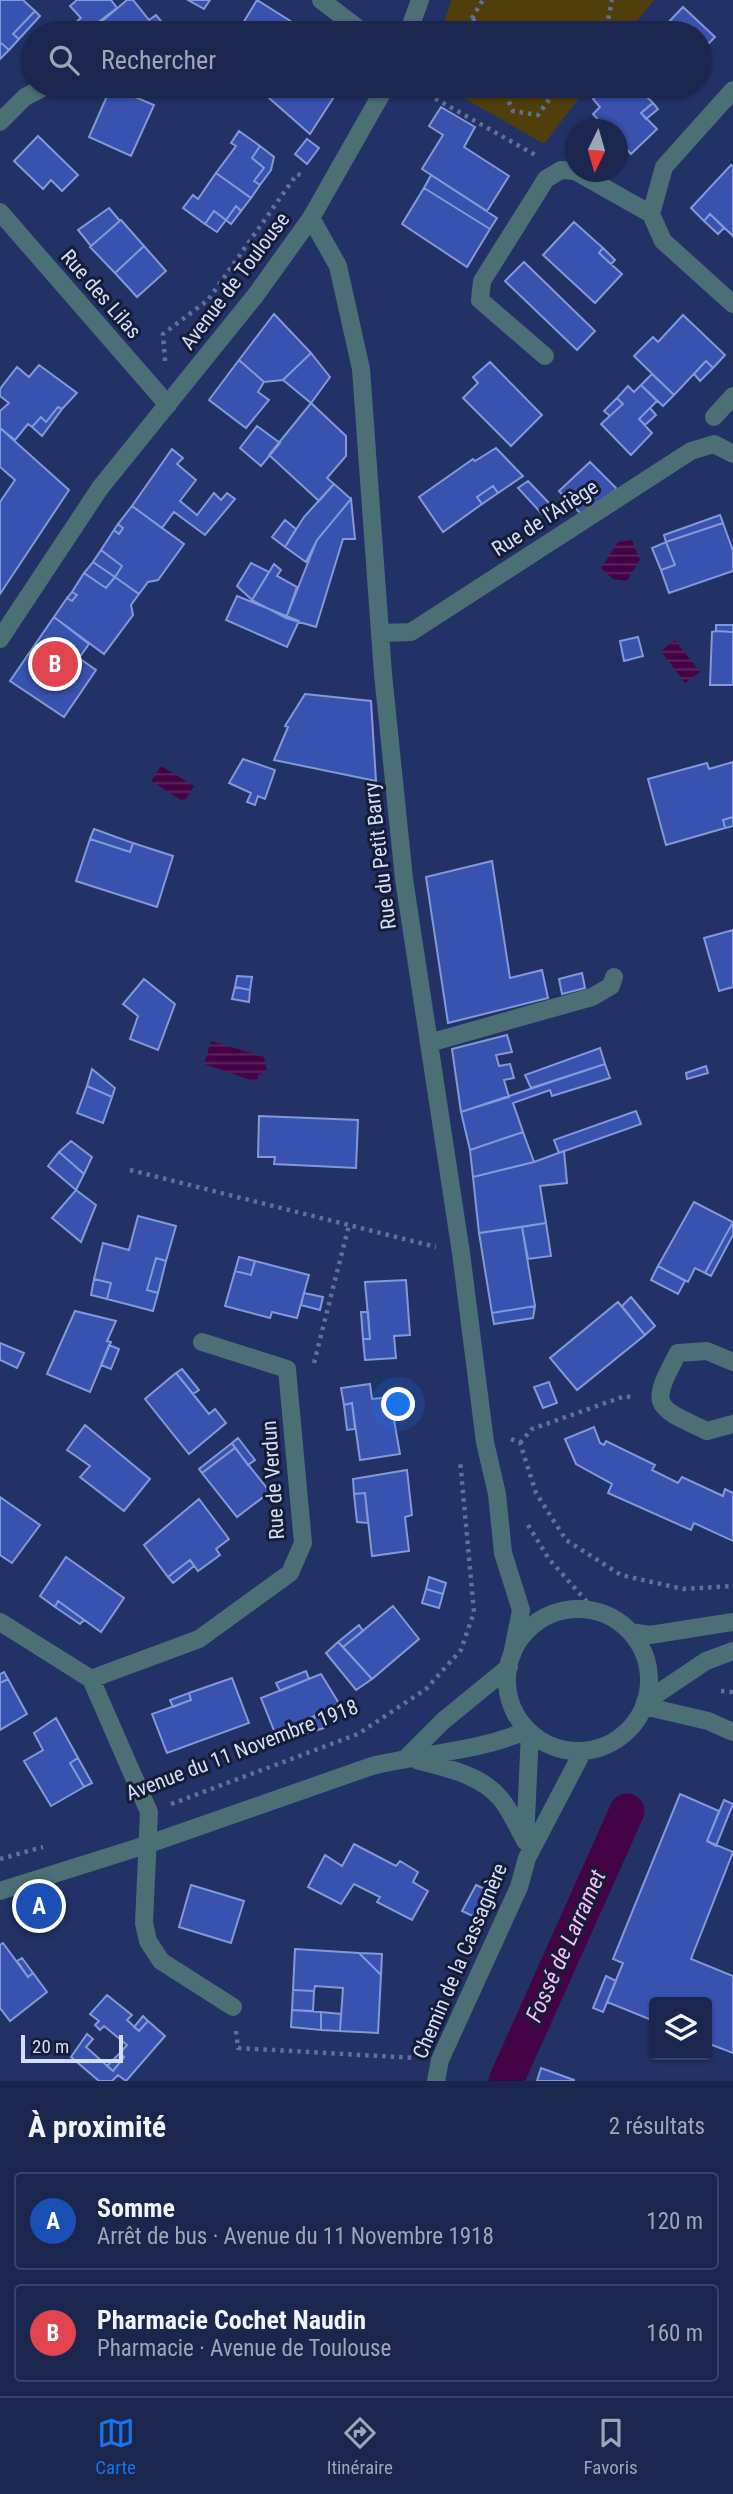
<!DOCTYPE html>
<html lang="fr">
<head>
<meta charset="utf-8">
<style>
  :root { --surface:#1a264d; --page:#232e54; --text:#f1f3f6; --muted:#9fa5b6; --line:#384365; --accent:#1a73e8 }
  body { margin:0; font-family:"Roboto Condensed",sans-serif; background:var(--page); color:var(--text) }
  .controls { position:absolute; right:21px; bottom:21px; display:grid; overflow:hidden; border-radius:7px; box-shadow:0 2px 5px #0004 }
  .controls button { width:63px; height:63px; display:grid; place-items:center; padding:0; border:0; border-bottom:2px solid var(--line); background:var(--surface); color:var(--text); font:35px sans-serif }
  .compass { position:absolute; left:565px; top:119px; width:63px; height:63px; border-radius:50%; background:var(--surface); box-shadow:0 2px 5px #0004; rotate:185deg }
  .scale { position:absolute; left:21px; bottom:18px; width:102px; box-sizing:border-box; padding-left:7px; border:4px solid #d4def9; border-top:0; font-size:19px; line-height:24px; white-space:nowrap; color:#d4def9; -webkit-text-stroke:5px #151d35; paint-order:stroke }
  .you { position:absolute; left:399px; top:1405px; width:24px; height:24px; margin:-18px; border:5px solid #fff; border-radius:50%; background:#1a73e8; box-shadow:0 0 0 10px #1a73e833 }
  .badge { display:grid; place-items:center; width:46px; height:46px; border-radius:50%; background:var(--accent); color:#fff; font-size:23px; font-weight:700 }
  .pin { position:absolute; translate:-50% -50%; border:4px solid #fff; box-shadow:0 2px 7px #0006 }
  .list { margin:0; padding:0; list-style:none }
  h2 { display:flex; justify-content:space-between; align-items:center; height:91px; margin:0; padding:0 28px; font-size:30px }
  h2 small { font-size:23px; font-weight:400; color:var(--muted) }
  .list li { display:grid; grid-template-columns:46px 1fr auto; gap:21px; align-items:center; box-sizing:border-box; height:98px; margin:0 14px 14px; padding:0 14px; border:2px solid var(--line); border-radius:7px }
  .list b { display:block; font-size:26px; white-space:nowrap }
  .list p { margin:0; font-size:23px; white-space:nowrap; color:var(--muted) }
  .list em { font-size:23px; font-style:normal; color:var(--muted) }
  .icon { flex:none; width:38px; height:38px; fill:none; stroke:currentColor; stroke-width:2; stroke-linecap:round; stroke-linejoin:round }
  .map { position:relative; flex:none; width:733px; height:2081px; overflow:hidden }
  .search { position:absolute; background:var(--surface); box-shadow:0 2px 5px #0004; left:21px; right:21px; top:21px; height:77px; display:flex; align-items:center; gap:18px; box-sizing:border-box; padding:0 24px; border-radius:38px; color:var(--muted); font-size:26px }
  .sheet { height:315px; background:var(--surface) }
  nav { display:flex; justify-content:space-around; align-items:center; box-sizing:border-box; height:98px; border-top:2px solid var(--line); background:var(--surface); font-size:19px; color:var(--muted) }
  nav a { display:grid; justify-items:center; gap:4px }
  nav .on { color:var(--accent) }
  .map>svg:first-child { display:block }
</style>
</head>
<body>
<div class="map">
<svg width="733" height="2081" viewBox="0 0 733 2081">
  <defs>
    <pattern id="water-rules" width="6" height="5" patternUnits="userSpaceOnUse" patternTransform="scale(1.75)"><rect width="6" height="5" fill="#440344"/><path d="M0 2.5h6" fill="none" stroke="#5e2760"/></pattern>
  </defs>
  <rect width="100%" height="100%" fill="#223267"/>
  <path fill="#503f0a" d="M451,0H654L628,33H441Z
    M443,86H588L544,144Z"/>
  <path fill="url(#water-rules)" d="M632,540L640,560L627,581L613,579L601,568L618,542Z
    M675,640L700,672L685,683L661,651Z
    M161,766L194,786L184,802L151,781Z
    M211,1041L264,1057L267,1071L258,1075L257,1082L204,1064Z"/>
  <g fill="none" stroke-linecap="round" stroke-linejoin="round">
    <path stroke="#440344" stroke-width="35" d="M506,2081L627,1811"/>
  </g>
  <path fill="#3852af" stroke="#8299d7" stroke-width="2" d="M0,0H23L35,11L13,34L19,39L9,50L0,42Z
    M77,0H111L117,8L84,33L75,23L81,18L70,6Z
    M127,0H133L149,20L156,15L171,33H88Z
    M188,0H210L204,9Z
    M257,0L292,22L285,33H237Z
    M683,7L715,37L700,52V33H664L661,30Z
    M35,11L40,16L19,39L13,34Z
    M0,42L9,50L0,59Z
    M278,86L294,91L297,86H341L310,134L269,98Z
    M624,86H636L653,103L641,113L657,129L631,154L618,140V130H607L593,114L600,107L593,99L605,87L613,95Z
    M111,87L154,105L131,156L89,137Z
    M653,103L658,109L646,119L641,113Z
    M441,107L475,127L464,147L509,176L487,211L422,169L443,135L429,126Z
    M239,131L260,146L252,158L264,168L254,181L260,185L251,198L216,173L236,146L231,143Z
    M38,136L78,175L62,191L51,180L43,189L14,161Z
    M307,139L319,148L307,164L295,154Z
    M260,146L274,157L271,170L260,185L254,181L264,168L252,158Z
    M731,165L733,166V236L710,214L704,221L691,208Z
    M216,173L251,198L241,211L236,206L226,220L214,211L205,224L183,208L193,195L198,199Z
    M431,175L497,218L490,229L424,188Z
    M424,188L490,229L467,267L402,224Z
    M236,206L241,211L231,224L226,220Z
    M109,208L120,221L91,246L78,230Z
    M214,211L226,220L217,232L205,224Z
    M710,214L724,228L718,234L704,221Z
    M121,220L144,246L115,273L90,247Z
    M574,222L603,248L599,253L622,274L595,303L543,255Z
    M144,246L166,271L137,297L115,273Z
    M603,248L615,260L611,264L599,253Z
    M524,262L595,331L577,350L505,281Z
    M274,314L311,353L283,380L264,382L239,360Z
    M683,315L725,355L713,368L706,361L674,395L634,356L653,337L658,342Z
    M311,353L330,377L311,403L283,380Z
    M239,360L264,382L258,392L269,400L246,428L209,400Z
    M706,361L713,368L700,381L694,374Z
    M490,362L542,415L511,446L463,398L478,383L473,377Z
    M39,365L77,393L62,409L58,407L46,422L41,417L32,427L28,424L15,440L0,428V411L9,403L0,396V389L17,367L29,377Z
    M652,374L674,395L663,406L641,385Z
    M641,385L657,401L639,419L652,433L631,455L601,424L623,404L617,398L628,386L634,392Z
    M617,398L623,404L610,416L604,411Z
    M311,403L346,436V456L327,478L334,484L319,501L269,455Z
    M58,407L62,409L42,436L32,427L41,417L46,422Z
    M650,408L656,415L645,425L639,419Z
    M257,426L280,443L261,466L240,448Z
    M0,428L69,490L0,594V502L15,480L0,467Z
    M496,448L523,476L498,493L493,486L477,497L482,504L443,532L419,497L473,459L475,461Z
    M172,449L183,458L177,464L196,480L180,501L197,515L214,493L221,500L227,493L235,499L205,535L174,512L162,528L132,506Z
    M590,462L617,489L581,514L559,491Z
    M528,481L551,505L542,514L518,488Z
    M334,484L351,499L317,540L306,562L285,547L304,517Z
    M493,486L498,493L482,504L477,497Z
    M351,499L355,539H343L316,627L286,618L317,540Z
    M132,506L184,544L158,580L148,582L139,594L115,577L122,566L101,550L114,530L119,534L123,528L118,524Z
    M720,515L723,523L666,542L664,535Z
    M285,520L296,529L285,547L272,537Z
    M723,523L733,551V571L669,593L661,570L675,565L666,542Z
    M118,524L123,528L119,534L114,530Z
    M666,542L675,565L661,570L652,548Z
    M101,550L122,566L115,577L93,562Z
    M93,562L115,577L106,588L84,573Z
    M251,563L269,572L252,600L237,586Z
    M274,564L281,570L277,576L297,587L286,618L252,600Z
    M84,573L106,588L115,577L139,594L131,605L133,615L104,654L54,617L67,598L72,601L77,595L72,592Z
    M72,592L77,595L72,601L67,598Z
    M237,596L299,621L287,647L226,620Z
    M54,617L89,644L79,658L96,670L64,717L10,681Z
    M716,625H733V632L716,631Z
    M716,631L733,632V685H710L712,632Z
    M638,637L643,656L624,661L620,641Z
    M305,694L371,701L376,781L274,760L288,727L285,726Z
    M243,759L275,770L265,799L258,796L255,805L247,802L251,793L229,783Z
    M733,762V817L723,820L725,828L666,845L648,779L707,763L709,769Z
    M733,817V826L725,828L723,820Z
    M94,829L133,843L130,852L90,839Z
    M90,839L130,852L133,843L173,856L157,907L76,881Z
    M492,861L510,978L542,970L548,998L448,1023L426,877Z
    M733,930V987L719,991L704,938Z
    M582,973L585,988L562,994L559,979Z
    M237,976L252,977L250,990L235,987Z
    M144,979L175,1004L158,1050L130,1039L138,1016L123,1004Z
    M235,987L250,990L249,1002L232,999Z
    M507,1035L512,1052L496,1055L499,1066L510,1064L514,1078L504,1080L509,1097L461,1112L452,1049Z
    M600,1048L605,1064L531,1088L525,1075Z
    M605,1064L610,1078L552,1096L550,1090L513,1103L523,1132L470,1150L461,1112Z
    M706,1066L708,1073L687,1079L686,1073Z
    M92,1069L115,1088L112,1097L87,1086Z
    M87,1086L112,1097L103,1123L77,1113Z
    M636,1111L641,1124L559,1153L554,1140Z
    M259,1116L358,1120L356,1168L274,1164L275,1157H258Z
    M523,1132L534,1162L473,1177L470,1150Z
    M71,1141L92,1157L84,1174L59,1152Z
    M564,1151L567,1183L540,1186L546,1223L479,1233L473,1177L534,1162Z
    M59,1152L84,1174L76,1190L48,1166Z
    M76,1190L96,1205L81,1242L52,1218Z
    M694,1202L733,1222L705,1273L695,1268L688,1282L658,1266Z
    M138,1216L176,1226L166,1261L156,1258L147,1290L158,1293L153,1311L107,1299L111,1283L94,1279L103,1243L129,1250Z
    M733,1222V1235L711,1276L705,1273Z
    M546,1223L551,1256L528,1259L522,1227Z
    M522,1227L535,1306L492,1313L479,1233Z
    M239,1257L255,1261L251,1275L235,1271Z
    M156,1258L166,1261L158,1293L147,1290Z
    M255,1261L309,1275L297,1318L272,1312L270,1318L225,1306L235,1271L251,1275Z
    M658,1266L685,1281L678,1294L651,1280Z
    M94,1279L111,1283L107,1299L91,1295Z
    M406,1280L410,1335L394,1336L396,1358L365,1360L363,1339H370L365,1282Z
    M304,1293L323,1297L320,1310L301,1305Z
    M631,1297L655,1326L645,1335L622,1306Z
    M618,1302L645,1335L577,1390L550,1358Z
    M535,1306L533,1318L494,1324L492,1313Z
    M75,1311L116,1321L107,1341L111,1342L90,1392L47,1374Z
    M361,1312H368L370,1339H363Z
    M0,1343L24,1353L17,1368L0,1360Z
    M109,1345L119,1349L111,1369L101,1365Z
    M182,1369L199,1390L193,1394L176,1373Z
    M176,1373L209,1414L215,1409L226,1423L189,1454L145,1399Z
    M549,1382L557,1403L543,1408L534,1387Z
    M370,1384L372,1399L390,1397L400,1454L360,1460L352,1403L344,1405L341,1388Z
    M352,1403L355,1429L347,1430L344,1405Z
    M85,1425L150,1479L124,1511L80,1477L90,1466L67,1450Z
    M594,1427L600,1443L604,1445L606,1441L655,1465L652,1470L678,1483L682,1477L723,1496L725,1489L733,1493V1541L694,1523L691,1530L608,1493L612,1484L576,1464L565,1439Z
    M238,1438L255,1460L248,1465L232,1443Z
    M232,1443L235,1448L202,1473L199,1469Z
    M235,1448L270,1492L237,1517L202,1473Z
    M407,1470L412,1515L405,1517L409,1551L372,1556L365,1493L354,1494L353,1479Z
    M365,1493L368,1523L357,1522L354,1494Z
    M0,1497L40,1525L12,1563L0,1555Z
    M199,1499L229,1539L216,1549L220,1555L198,1571L190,1560L168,1577L144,1545Z
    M66,1557L124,1598L101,1632L58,1601L55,1607L40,1596Z
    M190,1560L194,1566L173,1583L168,1577Z
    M429,1577L446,1583L443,1594L426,1589Z
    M426,1589L443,1594L439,1608L422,1603Z
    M58,1601L84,1620L80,1624L55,1607Z
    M393,1606L419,1639L372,1679L343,1647Z
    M359,1625L363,1631L343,1647L338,1642Z
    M338,1642L372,1679L356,1690L326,1653Z
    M306,1671L309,1679L280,1691L276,1683Z
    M4,1672L8,1679L0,1683V1674Z
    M321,1674L340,1705L275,1733L261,1698Z
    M232,1678L249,1723L167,1753L152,1714L191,1700L189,1693Z
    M8,1679L27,1714L0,1730V1683Z
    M189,1693L191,1700L173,1707L170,1700Z
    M320,1716L324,1728L305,1734L301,1723Z
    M56,1718L78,1758L70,1763L84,1787L51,1806L24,1761L43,1750L34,1733Z
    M78,1758L92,1783L84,1787L70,1763Z
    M680,1794L719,1811L707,1841L733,1852L691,1959L733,1976V2053L707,2043V2002H654V2021L607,2002L623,1963L613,1959Z
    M724,1800L733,1804L716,1846L707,1841Z
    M354,1844L396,1866L400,1861L418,1872L413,1882L428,1891L412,1920L377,1902L380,1897L354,1884L341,1904L308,1887L325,1855L342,1866Z
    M191,1885L244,1901L231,1943L179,1927Z
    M476,1885L489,1891L475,1917L462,1911Z
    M3,1943L28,1977L33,1973L47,1992L10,2021L0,2008V1945Z
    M295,1949L359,1953L381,1975L378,2033L340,2031L343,1988L315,1986L314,1991L293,1990Z
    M359,1953L382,1954L381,1975Z
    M22,1958L33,1973L28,1977L17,1961Z
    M606,1976L616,1981L603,2012L593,2008Z
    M293,1990L314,1991L313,2011L292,2010Z
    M107,1995L132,2015L127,2020L139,2031L148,2021L165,2036L126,2081L118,2075L112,2081H99L71,2057L87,2034L93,2039L86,2047L113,2071L124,2057L120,2053L127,2045L104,2026L100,2030L95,2025L99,2021L90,2014Z
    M292,2010L321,2012V2030L291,2027Z
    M321,2012L341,2014L340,2031L321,2030Z
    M143,2016L148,2021L139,2031L134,2027Z
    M120,2053L124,2057L113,2071L107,2066Z
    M541,2068L574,2080V2081H537Z"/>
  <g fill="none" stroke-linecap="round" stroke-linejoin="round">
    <path stroke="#616f9b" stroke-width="4.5" stroke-dasharray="3.5 5" stroke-linecap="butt" d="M473,18L480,33
      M463,33L483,0
      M600,33L607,25L612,0
      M413,86L537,156
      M502,86L513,111L538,115L559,86
      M431,96L438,86
      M165,361L163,334L208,300L297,174L305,176
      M130,1170L436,1247
      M314,1363L349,1225
      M511,1439L520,1443L536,1493L566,1540L621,1575L683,1589L733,1586
      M520,1443L532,1429L625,1396L635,1398
      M528,1525L549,1559L596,1612
      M721,1691L733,1692
      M171,1804L358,1734L426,1689L461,1650L474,1612L460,1460
      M0,1859L43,1847
      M236,2031L238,2048L415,2058"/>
    <path stroke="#4a6f75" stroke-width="18" d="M321,0L364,33
      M408,33L420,0
      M733,90L664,167L651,214L663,241L733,304
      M0,122L25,97L46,86
      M0,212L168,405
      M311,218L338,266L361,369L383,674L404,879L461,1253L485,1442L497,1494L503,1553L521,1610L512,1655
      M545,356L480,300L482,281L546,179L561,170L575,171L651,214
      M714,417L733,396
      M381,633L411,632L691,451L714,444L733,454
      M0,639L100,488L255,296L311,218L386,86
      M429,1043L592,997L611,986L614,977
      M202,1342L287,1369L303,1543L290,1573L199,1639L91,1679L149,1812L144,1923L148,1941L161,1961L233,2007
      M733,1362L707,1351L678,1353C649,1407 654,1406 707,1431L733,1424
      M507 1680a71 71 0 1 1 142 0a71 71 0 1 1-142 0Z
      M0,1622L91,1679
      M630,1632L650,1635L733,1622
      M645,1702L706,1661L733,1651
      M644,1706L708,1721L733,1732
      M407,1757L443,1721L509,1667
      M417,1760C445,1768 480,1774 500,1798C510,1809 517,1827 525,1840
      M525,1841L530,1732
      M0,1891L146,1845L372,1766C425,1753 477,1752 528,1730
      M436,2081L440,2060L519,1887L527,1858L583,1751"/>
  </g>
  <g text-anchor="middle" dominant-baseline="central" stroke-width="6" stroke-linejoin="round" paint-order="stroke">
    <g font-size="21" fill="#d4def9" stroke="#151d35">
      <text transform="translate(235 281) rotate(-53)">Avenue de Toulouse</text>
      <text transform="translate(101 294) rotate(49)">Rue des Lilas</text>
      <text transform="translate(545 518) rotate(-33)">Rue de l'Ariège</text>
      <text transform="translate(380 856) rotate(-97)">Rue du Petit Barry</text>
      <text transform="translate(273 1480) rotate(-94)">Rue de Verdun</text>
      <text transform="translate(242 1750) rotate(-21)">Avenue du 11 Novembre 1918</text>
      <text transform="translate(460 1961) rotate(-67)">Chemin de la Cassagnère</text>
    </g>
    <g font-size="23" font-style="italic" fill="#fdbbf9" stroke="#151d35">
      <text transform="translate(566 1946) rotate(-66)">Fossé de Larramet</text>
    </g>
  </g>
</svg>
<div class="controls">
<button><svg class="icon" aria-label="layers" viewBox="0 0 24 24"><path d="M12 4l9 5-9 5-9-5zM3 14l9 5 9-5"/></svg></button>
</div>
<svg class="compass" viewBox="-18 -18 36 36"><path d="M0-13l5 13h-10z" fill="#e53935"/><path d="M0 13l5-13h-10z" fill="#9fa5b6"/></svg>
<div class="scale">20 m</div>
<div class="you"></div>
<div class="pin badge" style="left:39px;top:1906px;background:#1a4fb4">A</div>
<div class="pin badge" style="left:55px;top:664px;background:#e0444e">B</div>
<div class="search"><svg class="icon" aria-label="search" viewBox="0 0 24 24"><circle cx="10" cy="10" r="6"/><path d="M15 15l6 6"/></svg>Rechercher</div>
</div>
<section class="sheet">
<h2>À proximité<small>2 résultats</small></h2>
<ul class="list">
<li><span class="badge" style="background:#1a4fb4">A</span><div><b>Somme</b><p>Arrêt de bus · Avenue du 11 Novembre 1918</p></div><em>120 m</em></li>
<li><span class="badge" style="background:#e0444e">B</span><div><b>Pharmacie Cochet Naudin</b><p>Pharmacie · Avenue de Toulouse</p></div><em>160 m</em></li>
</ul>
</section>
<nav>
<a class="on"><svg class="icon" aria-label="map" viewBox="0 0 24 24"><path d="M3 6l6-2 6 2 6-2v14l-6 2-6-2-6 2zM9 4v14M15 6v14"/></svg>Carte</a>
<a><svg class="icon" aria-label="directions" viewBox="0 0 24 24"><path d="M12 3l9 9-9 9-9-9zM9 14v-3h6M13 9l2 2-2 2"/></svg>Itinéraire</a>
<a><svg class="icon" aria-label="saved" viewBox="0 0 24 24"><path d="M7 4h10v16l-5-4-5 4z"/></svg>Favoris</a>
</nav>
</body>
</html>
